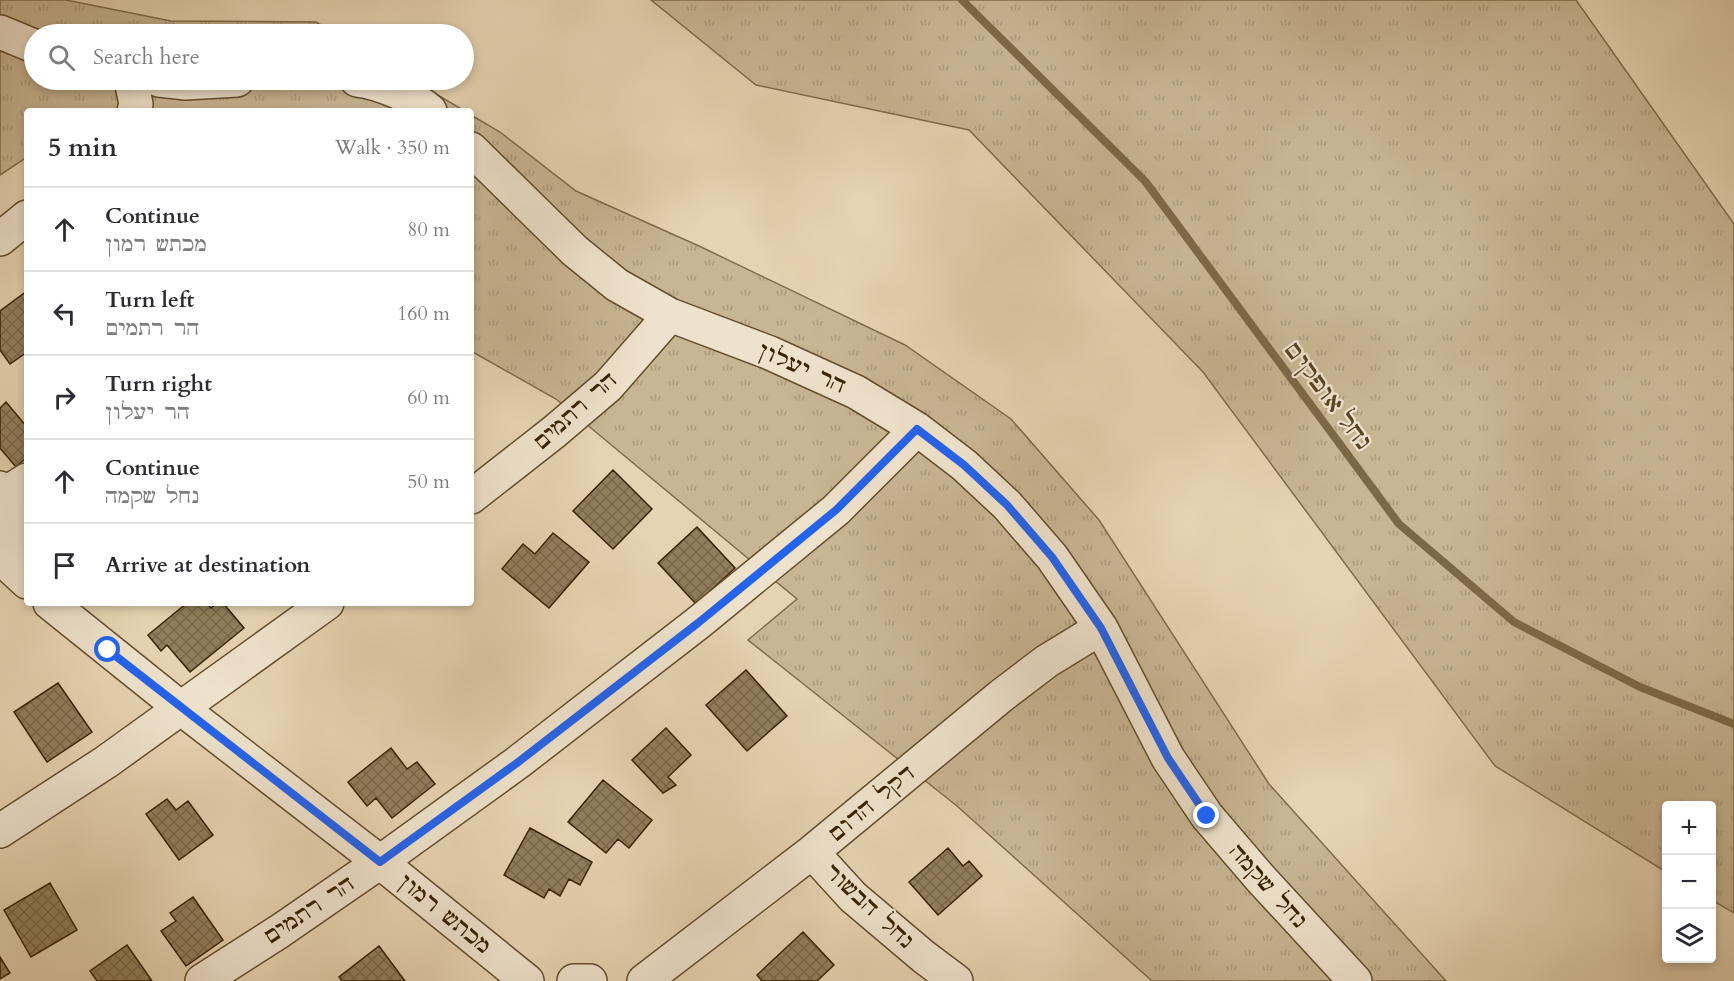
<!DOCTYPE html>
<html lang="en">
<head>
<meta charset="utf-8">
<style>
  :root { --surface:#fff; --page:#f2f2f3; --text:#2b2b33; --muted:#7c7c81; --line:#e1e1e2 }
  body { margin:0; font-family:Cardo,"Frank Ruhl Libre",serif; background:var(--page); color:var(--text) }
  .controls { position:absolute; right:18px; bottom:18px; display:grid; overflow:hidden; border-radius:6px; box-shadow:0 3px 9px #0003 }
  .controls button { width:54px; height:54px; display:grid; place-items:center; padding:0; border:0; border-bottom:2px solid var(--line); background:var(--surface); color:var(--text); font:30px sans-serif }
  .stop { position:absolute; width:18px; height:18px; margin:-14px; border:4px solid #2563eb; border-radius:50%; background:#fff }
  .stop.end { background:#2563eb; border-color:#fff; box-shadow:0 2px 6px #0008 }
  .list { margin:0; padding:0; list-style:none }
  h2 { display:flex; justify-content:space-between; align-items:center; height:78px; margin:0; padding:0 24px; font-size:26px }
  h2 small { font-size:20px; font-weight:400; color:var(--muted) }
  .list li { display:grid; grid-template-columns:39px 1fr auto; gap:18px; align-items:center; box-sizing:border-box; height:84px; padding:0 24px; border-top:2px solid var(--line) }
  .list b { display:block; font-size:22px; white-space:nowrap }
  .list p { margin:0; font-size:20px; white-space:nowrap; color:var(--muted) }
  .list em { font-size:20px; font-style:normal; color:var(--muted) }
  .icon { flex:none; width:33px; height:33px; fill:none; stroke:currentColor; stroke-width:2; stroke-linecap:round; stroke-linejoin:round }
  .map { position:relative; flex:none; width:1734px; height:981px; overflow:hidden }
  .search { position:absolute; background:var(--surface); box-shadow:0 3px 9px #0003; left:24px; top:24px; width:450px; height:66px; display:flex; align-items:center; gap:15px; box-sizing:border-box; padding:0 21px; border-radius:33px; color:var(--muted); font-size:22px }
  .panel { position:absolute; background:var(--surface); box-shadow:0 3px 9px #0003; left:24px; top:108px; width:450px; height:498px; border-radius:6px }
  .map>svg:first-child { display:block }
</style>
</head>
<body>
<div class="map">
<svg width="1734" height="981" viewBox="0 0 1734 981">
  <defs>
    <pattern id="grass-tufts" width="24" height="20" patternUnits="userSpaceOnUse" patternTransform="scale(1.5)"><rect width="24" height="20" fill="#c8b593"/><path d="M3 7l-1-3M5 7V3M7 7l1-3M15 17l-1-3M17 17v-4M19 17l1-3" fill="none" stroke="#ad9b7d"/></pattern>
    <pattern id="building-cross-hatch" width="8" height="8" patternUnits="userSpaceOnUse" patternTransform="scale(1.5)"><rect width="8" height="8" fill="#927e5c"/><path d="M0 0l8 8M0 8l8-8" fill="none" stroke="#78674a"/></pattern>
  </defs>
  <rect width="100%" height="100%" fill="#e6d3b1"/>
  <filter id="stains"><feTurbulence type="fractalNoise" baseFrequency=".00333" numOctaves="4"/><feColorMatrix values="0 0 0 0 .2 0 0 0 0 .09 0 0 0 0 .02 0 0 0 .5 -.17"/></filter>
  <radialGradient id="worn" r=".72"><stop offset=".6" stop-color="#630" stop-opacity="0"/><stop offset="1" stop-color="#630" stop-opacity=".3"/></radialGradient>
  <path fill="url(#grass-tufts)" stroke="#806c4a" stroke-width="1.5" d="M0,0H66L171,21L316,22L337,34H34V80H412L465,111H27V157L0,175Z
    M651,0H1576L1734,224V913L1712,900V806H1666V872L1495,766L1203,372L969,130L756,85Z
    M471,115L500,132L576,191L699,246L905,345L1011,419L1099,520L1269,784L1446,981H1152L957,806L748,640L797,599L556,399L471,351Z"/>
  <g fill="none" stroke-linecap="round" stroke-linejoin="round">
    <path stroke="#7d6846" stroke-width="8" d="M962,0L1145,181L1399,524L1514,622L1640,687L1734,724"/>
  </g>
  <path fill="url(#building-cross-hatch)" stroke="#382200" stroke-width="1.5" d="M27,291V352L10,364L0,350V311Z
    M6,402L27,427V457L16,467L0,448V408Z
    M613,470L652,509L613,549L573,511Z
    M697,527L735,568L696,604L658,563Z
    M553,533L589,562L549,608L502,569L523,544L535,554Z
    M187,603H207L211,608L217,603H223L244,628L190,672L167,645L161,651L148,635Z
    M746,670L787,716L747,751L706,705Z
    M58,683L92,732L47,762L14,712Z
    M666,728L691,755L668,777L676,785L663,793L632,760Z
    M391,748L407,769L417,762L435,784L392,818L376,798L367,806L348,782Z
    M603,780L652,820L629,848L618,839L606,853L568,822Z
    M167,799L176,810L188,801L213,835L179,860L146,814Z
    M530,828L592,862L580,885L569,879L560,896L549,889L544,898L504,875Z
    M948,848L963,866L969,861L982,876L938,915L909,882Z
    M50,883L77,930L31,957L4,910Z
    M193,897L223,940L186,966L161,931L176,921L170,913Z
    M803,932L834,965L817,981H762L757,975Z
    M127,945L152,981H97L90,971Z
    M379,946L405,981H342L339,977Z
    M0,957L10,973L0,979Z"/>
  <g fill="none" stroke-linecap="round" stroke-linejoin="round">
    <g stroke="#644e2c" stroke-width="36">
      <path id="minor" d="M0,32L34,46
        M131,80L136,104L134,111
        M159,80L186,83L237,80
        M357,80C377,82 415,97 430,111
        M471,149L575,251L617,285L670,315L770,353L856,392L917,429L964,465L1007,505L1052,557L1101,628L1168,758L1207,816L1261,879L1355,981
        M0,239L27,217
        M5,494L27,480
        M471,497L554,432L608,386L670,315
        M2,559L27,582
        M50,603L182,709L380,862L527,981
        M0,831L106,762L327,603
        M812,852L853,897L924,957L956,981
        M202,981L280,931L380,862L517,763L698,623L836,510L917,429
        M574,981H590
        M644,981L812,852L1001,696L1047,661L1101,628"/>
    </g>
    <g stroke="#644e2c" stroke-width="36">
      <path id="tertiary" d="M0,488C20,509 22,540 0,561"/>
    </g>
    <use href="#minor" stroke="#efe2cc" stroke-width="33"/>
    <use href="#tertiary" stroke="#efe2cc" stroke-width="33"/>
  </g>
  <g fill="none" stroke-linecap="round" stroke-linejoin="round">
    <path stroke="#2563eb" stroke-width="8" d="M108,650L380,862L517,763L698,623L836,510L917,429L964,465L1007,505L1052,557L1101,628L1168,758L1207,816"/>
  </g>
  <g text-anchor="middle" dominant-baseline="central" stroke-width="4.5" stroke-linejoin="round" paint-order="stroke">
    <g font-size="22" fill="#382200" stroke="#efe2cc">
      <text transform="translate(802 368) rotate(24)">הר יעלון</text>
      <text transform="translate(575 411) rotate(-42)">הר רתמים</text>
      <text transform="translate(872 803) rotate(-40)">דקל הדום</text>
      <text transform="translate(1268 886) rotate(48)">נחל שקמה</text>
      <text transform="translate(869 906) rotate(43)">נחל הבשור</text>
      <text transform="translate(309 910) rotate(-34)">הר רתמים</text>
      <text transform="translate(445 914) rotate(39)">מכתש רמון</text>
    </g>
    <g font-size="24" font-style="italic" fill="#5a4523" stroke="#efe2cc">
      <text transform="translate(1328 396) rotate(53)">נחל אופקים</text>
    </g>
  </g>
  <rect width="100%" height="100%" filter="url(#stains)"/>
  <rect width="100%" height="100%" fill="url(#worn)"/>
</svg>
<div class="controls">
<button>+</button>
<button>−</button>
<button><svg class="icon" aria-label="layers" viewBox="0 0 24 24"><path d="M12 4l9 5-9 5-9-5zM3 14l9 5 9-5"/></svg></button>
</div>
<div class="stop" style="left:108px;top:650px"></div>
<div class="stop end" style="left:1207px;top:816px"></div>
<div class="search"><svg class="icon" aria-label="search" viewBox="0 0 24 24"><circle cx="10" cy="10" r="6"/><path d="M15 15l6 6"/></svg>Search here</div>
<section class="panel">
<h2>5 min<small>Walk · 350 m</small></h2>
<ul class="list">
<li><svg class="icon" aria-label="ahead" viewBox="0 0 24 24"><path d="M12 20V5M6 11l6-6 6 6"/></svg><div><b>Continue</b><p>מכתש רמון</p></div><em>80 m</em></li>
<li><svg class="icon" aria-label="left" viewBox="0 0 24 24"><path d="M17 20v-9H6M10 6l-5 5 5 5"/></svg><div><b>Turn left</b><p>הר רתמים</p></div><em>160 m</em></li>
<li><svg class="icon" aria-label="right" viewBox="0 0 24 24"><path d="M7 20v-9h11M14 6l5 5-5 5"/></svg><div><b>Turn right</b><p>הר יעלון</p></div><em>60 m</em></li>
<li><svg class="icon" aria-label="ahead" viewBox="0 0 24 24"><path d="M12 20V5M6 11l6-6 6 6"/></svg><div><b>Continue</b><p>נחל שקמה</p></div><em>50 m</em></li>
<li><svg class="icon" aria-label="arrive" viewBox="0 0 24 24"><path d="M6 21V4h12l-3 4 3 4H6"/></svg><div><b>Arrive at destination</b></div></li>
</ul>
</section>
</div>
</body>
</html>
